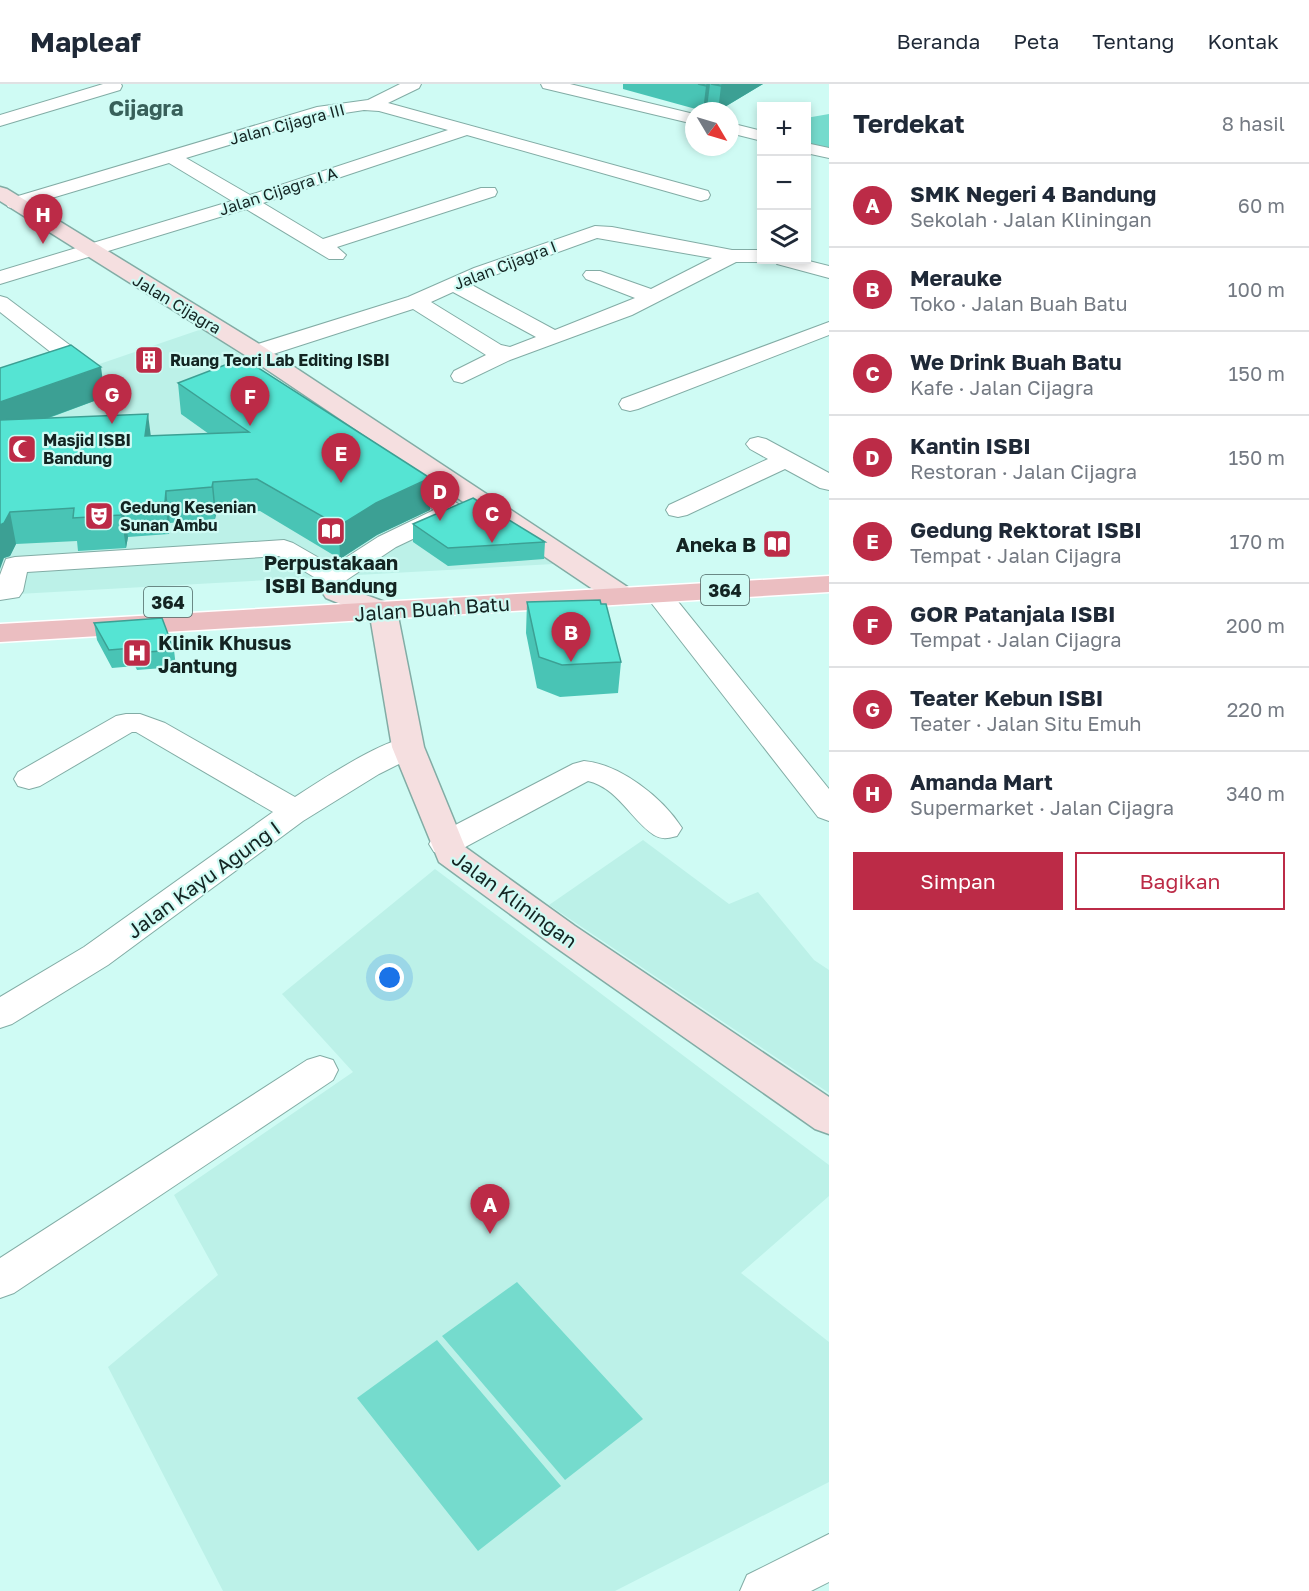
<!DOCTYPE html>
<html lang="id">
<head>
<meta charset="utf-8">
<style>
  :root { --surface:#fff; --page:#f2f2f3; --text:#1f2937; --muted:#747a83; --line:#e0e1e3; --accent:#bc2b47 }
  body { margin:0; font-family:"Golos Text",sans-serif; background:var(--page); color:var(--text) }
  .controls { position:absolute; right:18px; top:18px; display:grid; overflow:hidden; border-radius:0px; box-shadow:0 3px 9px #0003 }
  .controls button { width:54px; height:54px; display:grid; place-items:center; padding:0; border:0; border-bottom:2px solid var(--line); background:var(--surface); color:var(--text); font:30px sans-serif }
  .compass { position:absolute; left:685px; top:18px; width:54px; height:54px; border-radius:50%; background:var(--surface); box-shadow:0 3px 9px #0003; rotate:128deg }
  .you { position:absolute; left:390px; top:894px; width:21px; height:21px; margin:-15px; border:4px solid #fff; border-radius:50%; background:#1a73e8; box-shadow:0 0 0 9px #1a73e833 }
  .badge { display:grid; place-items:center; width:39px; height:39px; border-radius:50%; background:var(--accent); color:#fff; font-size:20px; font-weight:700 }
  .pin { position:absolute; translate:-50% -50px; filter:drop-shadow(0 2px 3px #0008) }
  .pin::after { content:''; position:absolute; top:32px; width:21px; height:18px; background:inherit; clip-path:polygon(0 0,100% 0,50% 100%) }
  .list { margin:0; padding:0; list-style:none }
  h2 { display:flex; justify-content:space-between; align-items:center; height:78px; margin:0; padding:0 24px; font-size:26px }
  h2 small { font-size:20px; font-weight:400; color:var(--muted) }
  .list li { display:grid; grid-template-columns:39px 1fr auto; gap:18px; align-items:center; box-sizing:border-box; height:84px; padding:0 24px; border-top:2px solid var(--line) }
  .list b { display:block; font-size:22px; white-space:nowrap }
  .list p { margin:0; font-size:20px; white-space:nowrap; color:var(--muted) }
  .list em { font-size:20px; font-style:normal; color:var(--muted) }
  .actions { display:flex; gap:12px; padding:18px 24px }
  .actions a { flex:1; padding:14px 0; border:2px solid var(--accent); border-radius:0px; text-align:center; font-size:21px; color:var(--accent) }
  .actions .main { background:var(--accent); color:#fff }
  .icon { flex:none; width:33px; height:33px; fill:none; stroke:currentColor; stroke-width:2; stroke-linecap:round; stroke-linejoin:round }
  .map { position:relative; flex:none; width:829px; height:1507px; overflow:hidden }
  header { display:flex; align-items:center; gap:36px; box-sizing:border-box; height:84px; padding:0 30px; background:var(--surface); border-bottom:2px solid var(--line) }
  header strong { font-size:28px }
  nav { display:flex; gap:33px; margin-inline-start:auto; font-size:21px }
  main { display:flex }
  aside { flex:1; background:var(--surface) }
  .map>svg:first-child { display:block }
</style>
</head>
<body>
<header>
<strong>Mapleaf</strong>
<nav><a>Beranda</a><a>Peta</a><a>Tentang</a><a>Kontak</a></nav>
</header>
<main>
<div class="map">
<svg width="829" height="1507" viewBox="0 0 829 1507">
  <rect width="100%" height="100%" fill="#cffbf4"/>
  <path fill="#bcf1e8" d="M202,245L554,480L0,511V314Z
    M643,756L729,820L758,808L814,876L829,886V1009L549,821Z
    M435,785L829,1081V1112L741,1189L829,1258V1398L615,1507H223L108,1283L218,1191L174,1111L353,988L282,910Z"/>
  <path fill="#75dbcd" d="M829,30V67L807,62L806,34Z
    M517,1198L643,1335L565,1396L442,1252Z
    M437,1256L561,1402L478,1467L357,1314Z"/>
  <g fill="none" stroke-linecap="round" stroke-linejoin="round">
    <g stroke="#82aca5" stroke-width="2">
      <path id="street" d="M103,0H121L122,2L120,6L0,42V31Z
        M400,0H421L419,4L388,19L708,107L710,111L708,115L701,117L467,51L263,119L323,155L481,104H495L497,108L495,112L337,163L346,171L343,175H329L246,125L0,200V187L232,117L169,79L15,125L8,123L6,119L8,115L317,23L368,16ZM364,26L379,27L448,46L250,111L186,74L325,32Z
        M541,0H570L694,30V40L543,4Z
        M730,39L762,47V57L730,49Z
        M806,59L829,64V74L806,69Z
        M595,142L612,143L732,166H762V176H770L762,178H736L632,231L510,276L462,299L454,297L451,292L454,287L486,271L413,225L264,273L256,275L248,273L245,268L248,263L408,213L474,184ZM597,154L712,174L651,205L600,187H586L583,191L586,195L635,214L555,246L470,200ZM453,208L536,253L510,263L501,261L431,218Z
        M774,176H805L829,182V194L777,180Z
        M0,212L7,214L83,271L86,276L83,281L75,283L67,281L0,228Z
        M829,238V251L638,325L630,327L622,325L619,320L622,315Z
        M758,353L766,355L829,389V406L820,404L785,385L687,431L678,433L669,431L666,426L669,421L768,375L750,365L746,360L750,355Z
        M395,380L404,382L461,422L465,427L461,432L396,463L342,499L333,501L324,499L279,472L27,488L23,507L19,513L0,516V491L6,475L15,473L284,456L293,459L333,482L378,453L434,426L386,392L383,387L386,382Z
        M658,502L667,504L829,705V737L818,733L649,516L645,510L649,504Z
        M126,630H140L165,639L295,713C321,696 376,660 405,654C410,653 414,655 419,656L423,663L419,670L379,690L303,737L108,881L12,940L0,944V913L84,863L273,728L136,648H132L40,702L29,705L18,702L14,695L18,688L116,632Z
        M584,677C620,680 663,714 682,744L677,752C669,754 662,756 654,751C631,736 618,704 588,697L456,768L445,771L434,768L429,760L434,752L573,680Z
        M320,972L333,976L338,986L333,996L14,1209L0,1214V1174L307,976Z
        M829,1450V1498L811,1507H740L747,1491Z"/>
    </g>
    <g stroke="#82aca5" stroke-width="3">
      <path id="secondary" d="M0,103L7,105L264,263L632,506L636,512L632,518L622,520L612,518L248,273L0,117Z
        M336,500L393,521L397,527L424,663L465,763L575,842L829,1013V1050L815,1045L551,860L439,778L392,663L370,532L326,514L322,508L326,502Z"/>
    </g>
    <g stroke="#fff" stroke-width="3">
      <path id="primary" d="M829,492V508L0,558V540Z"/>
    </g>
    <use href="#street" fill="#fff" fill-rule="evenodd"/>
    <use href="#secondary" fill="#f5dfe0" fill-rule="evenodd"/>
    <use href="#primary" fill="#ebbec1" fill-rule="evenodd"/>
  </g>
  <path fill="#49c4b5" d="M623,0H763L718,27L707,24L703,27L623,5Z
    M0,284L105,313L49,334L151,352L209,350L181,330L178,299L430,426L377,451L340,475L260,427L216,430L215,435L170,439L169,450L128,453L126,464L78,467L77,457L16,460L10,472L4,474Z
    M413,440L545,458L544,475L448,482L413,458Z
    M527,518L601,520L621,578L618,609L560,613L537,604L526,549Z
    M94,539L174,566L176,583L137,586L135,582L112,584L97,556Z"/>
  <path fill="#3ca094" d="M710,0L707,24L703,27L706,2Z
    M725,0H763L718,27L721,2Z
    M101,283L105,313L1,351L0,345V318Z
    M148,330L152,361L145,352Z
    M430,394V426L377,451L340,475L339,442L376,419Z
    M213,398L216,430L215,435L212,403Z
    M166,407L170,439L169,450L165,418Z
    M123,421L128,453L126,464L121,431Z
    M10,428L16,460L10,472L4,474L0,485V441Z"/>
  <path fill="#55e4d3" stroke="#3ca094" stroke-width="1.5" d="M698,0H709L706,2Z
    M711,0H725L721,2Z
    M71,261L101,283L0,318V284Z
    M243,274L430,394L376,419L339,442L257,395L213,398L212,403L166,407L165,418L123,421L121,431L73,434L74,424L10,428L4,439L0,441V336L148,330L145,352L249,348L178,299Z
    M473,414L545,458L448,464L413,440Z
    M600,516L601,520H606L621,578L562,581L539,573L527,518Z
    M162,534L174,566L134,569L133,564L109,566L94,539Z"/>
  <defs>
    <g id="building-square" transform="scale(1.5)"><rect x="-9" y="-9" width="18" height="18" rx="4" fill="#bc2b47" stroke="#cffbf4"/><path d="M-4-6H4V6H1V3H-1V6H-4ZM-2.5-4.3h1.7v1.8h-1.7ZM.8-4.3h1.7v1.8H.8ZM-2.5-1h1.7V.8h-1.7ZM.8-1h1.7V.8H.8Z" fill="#fff"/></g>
    <g id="mosque-square" transform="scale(1.5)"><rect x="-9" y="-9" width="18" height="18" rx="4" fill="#bc2b47" stroke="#cffbf4"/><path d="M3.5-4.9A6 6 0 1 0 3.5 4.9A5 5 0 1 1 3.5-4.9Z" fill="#fff"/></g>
    <g id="theatre-square" transform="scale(1.5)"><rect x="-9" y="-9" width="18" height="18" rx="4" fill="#bc2b47" stroke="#cffbf4"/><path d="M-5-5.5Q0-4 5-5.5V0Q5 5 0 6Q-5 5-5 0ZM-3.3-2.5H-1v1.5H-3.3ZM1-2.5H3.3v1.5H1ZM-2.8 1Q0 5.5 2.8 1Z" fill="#fff"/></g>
    <g id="library-square" transform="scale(1.5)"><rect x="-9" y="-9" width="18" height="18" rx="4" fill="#bc2b47" stroke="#cffbf4"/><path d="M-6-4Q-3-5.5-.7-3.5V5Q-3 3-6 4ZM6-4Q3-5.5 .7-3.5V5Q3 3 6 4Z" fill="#fff"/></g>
    <g id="hospital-square" transform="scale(1.5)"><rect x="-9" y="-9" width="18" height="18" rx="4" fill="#bc2b47" stroke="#cffbf4"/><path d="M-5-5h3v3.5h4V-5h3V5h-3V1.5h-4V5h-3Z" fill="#fff"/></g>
  </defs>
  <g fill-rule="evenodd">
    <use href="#building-square" x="149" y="276"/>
    <use href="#mosque-square" x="22" y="365"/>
    <use href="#theatre-square" x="99" y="432"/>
    <use href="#library-square" x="331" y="447"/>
    <use href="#library-square" x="777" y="460"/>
    <use href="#hospital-square" x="137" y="569"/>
  </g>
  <g text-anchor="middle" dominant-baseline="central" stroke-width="4.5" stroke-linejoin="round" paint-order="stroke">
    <g font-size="16" fill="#132422" stroke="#cffbf4">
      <text transform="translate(287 40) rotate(-15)">Jalan Cijagra III</text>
      <text transform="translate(278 107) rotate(-18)">Jalan Cijagra I A</text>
      <text transform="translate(505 181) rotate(-21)">Jalan Cijagra I</text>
      <text transform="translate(177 220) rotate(31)">Jalan Cijagra</text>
    </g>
    <g font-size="16" font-weight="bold" fill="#132422" stroke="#cffbf4" text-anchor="start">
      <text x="170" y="276">Ruang Teori Lab Editing ISBI</text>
      <text x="43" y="356">Masjid ISBI<tspan x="43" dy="18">Bandung</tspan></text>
      <text x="120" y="423">Gedung Kesenian<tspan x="120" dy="18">Sunan Ambu</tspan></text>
    </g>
    <g fill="#cffbf4" stroke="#4b6461" stroke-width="1.5">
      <rect x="701" y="491" width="48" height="30" rx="4.5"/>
      <rect x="144" y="503" width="48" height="30" rx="4.5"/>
    </g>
    <g font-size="18" font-weight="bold" fill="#132422">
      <text x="725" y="506">364</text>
      <text x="168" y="518">364</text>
    </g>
    <g font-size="20" font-weight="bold" fill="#132422" stroke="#cffbf4" text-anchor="end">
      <text x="756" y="460">Aneka B</text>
      <text x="331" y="478" text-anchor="middle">Perpustakaan<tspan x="331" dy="23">ISBI Bandung</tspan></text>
      <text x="158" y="558" text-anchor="start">Klinik Khusus<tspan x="158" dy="23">Jantung</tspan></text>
    </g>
    <g font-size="20" fill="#132422" stroke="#cffbf4">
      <text transform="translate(432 524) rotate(-4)">Jalan Buah Batu</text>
      <text transform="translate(203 795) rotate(-36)">Jalan Kayu Agung I</text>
      <text transform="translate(515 815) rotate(36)">Jalan Kliningan</text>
    </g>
    <g font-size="22" font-weight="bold" fill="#38605a" stroke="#cffbf4">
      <text x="146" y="23">Cijagra</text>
    </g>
  </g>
</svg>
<div class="controls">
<button>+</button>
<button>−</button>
<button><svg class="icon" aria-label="layers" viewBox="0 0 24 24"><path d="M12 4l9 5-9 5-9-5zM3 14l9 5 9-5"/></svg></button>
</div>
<svg class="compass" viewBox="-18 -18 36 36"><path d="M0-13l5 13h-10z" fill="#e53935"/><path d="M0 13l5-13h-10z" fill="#747a83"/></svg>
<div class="you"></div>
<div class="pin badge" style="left:490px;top:1150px">A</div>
<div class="pin badge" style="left:571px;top:578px">B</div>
<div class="pin badge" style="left:492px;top:459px">C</div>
<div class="pin badge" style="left:440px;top:437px">D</div>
<div class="pin badge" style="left:341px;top:399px">E</div>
<div class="pin badge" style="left:250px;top:342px">F</div>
<div class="pin badge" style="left:112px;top:340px">G</div>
<div class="pin badge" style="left:43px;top:160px">H</div>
</div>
<aside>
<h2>Terdekat<small>8 hasil</small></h2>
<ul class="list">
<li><span class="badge">A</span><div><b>SMK Negeri 4 Bandung</b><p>Sekolah · Jalan Kliningan</p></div><em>60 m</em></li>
<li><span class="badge">B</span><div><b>Merauke</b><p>Toko · Jalan Buah Batu</p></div><em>100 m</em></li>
<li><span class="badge">C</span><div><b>We Drink Buah Batu</b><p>Kafe · Jalan Cijagra</p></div><em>150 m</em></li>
<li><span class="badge">D</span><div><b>Kantin ISBI</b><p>Restoran · Jalan Cijagra</p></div><em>150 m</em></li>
<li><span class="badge">E</span><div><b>Gedung Rektorat ISBI</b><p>Tempat · Jalan Cijagra</p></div><em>170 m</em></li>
<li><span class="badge">F</span><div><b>GOR Patanjala ISBI</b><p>Tempat · Jalan Cijagra</p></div><em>200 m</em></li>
<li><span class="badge">G</span><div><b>Teater Kebun ISBI</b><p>Teater · Jalan Situ Emuh</p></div><em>220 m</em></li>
<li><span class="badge">H</span><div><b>Amanda Mart</b><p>Supermarket · Jalan Cijagra</p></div><em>340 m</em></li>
</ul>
<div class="actions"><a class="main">Simpan</a><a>Bagikan</a></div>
</aside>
</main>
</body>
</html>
